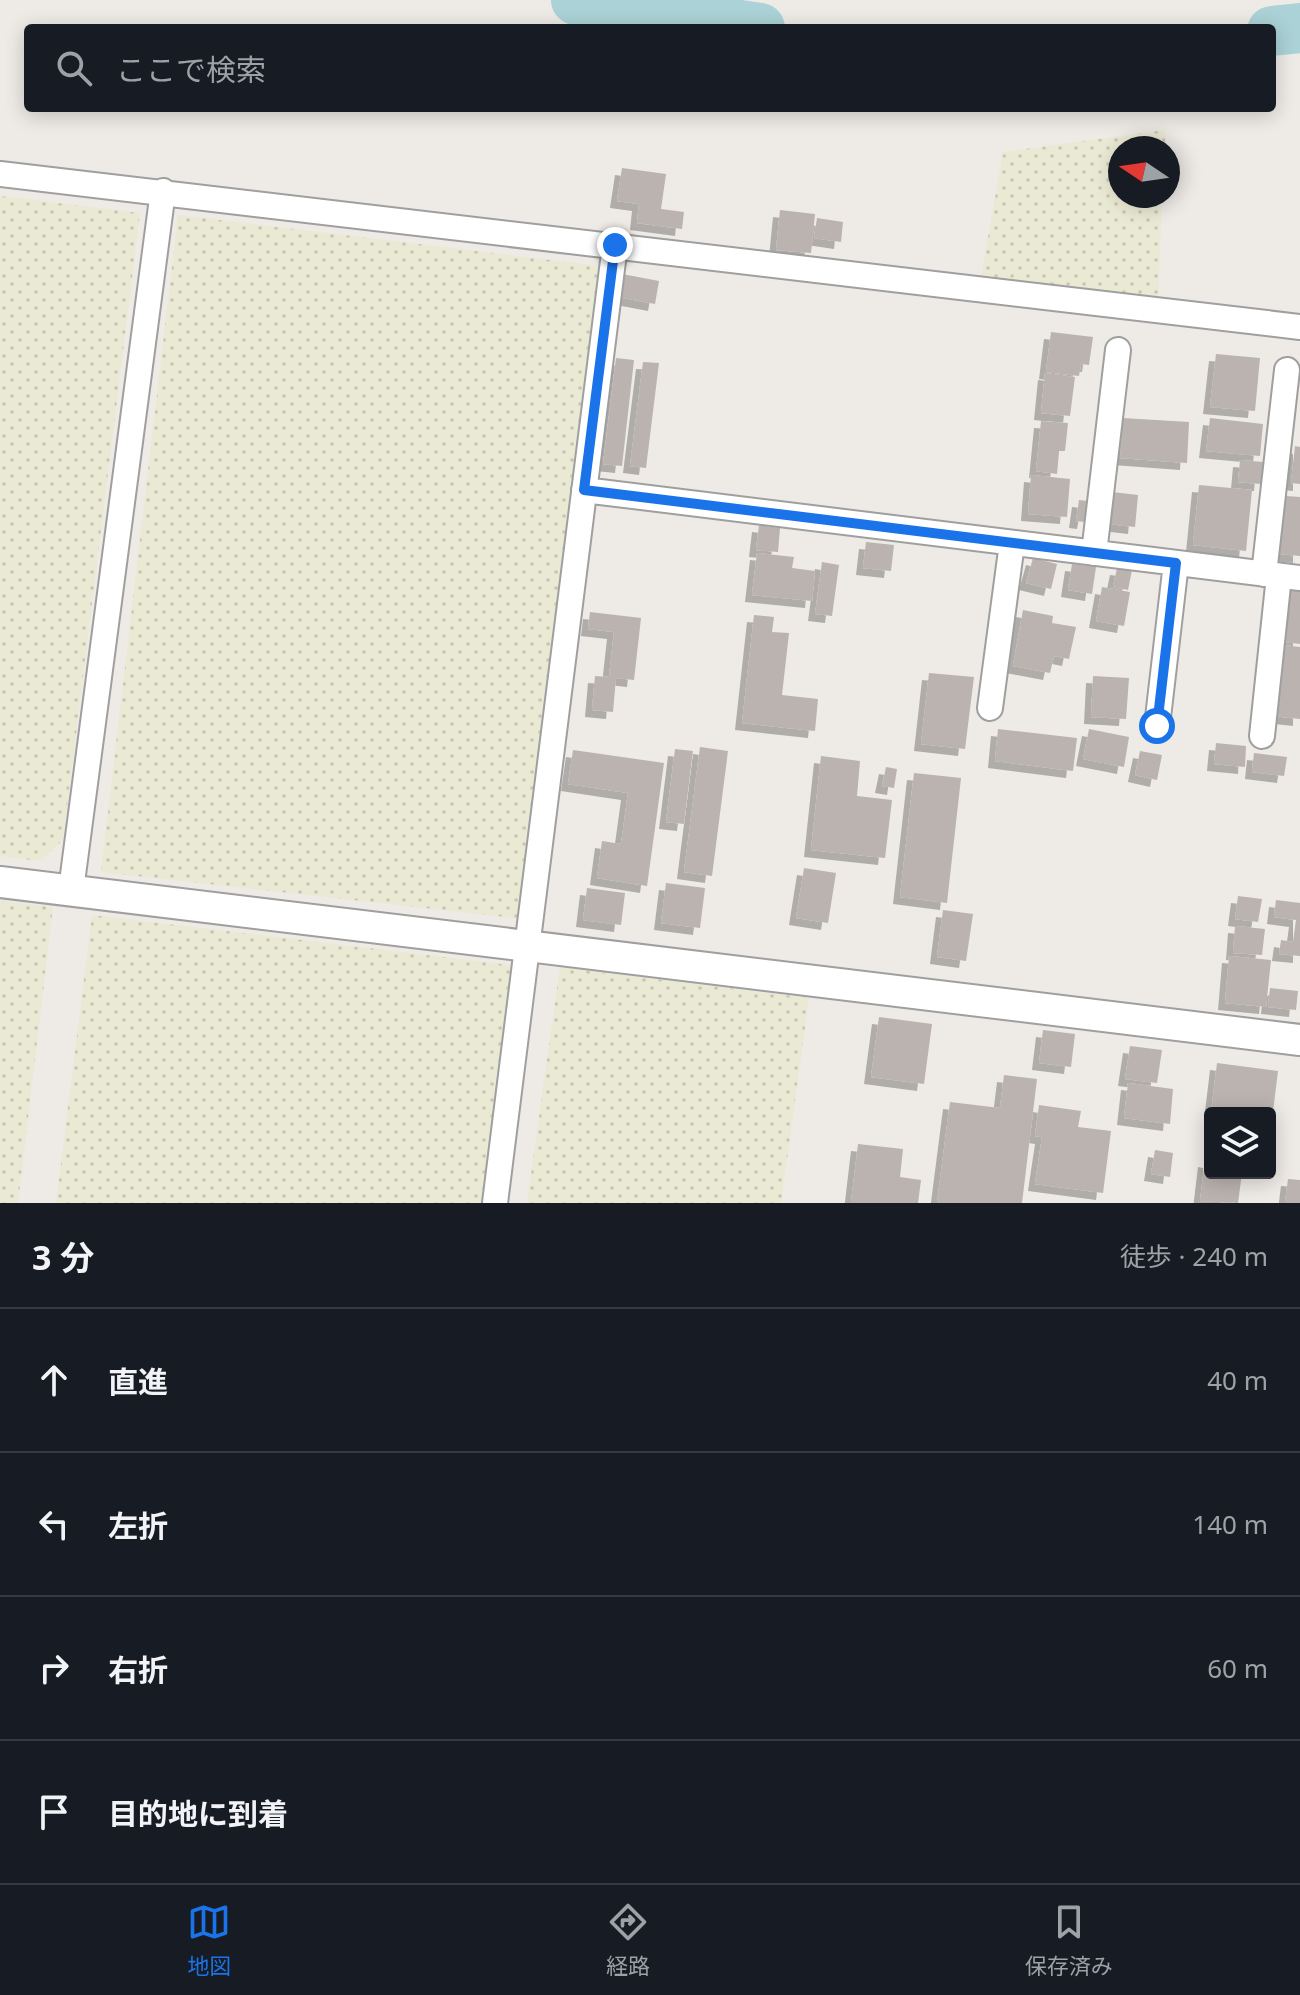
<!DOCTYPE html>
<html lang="ja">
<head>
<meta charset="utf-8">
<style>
  :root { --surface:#171b24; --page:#20242c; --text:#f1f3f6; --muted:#9ea1a6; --line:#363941; --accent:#1a73e8 }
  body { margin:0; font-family:"Noto Sans","Noto Sans JP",sans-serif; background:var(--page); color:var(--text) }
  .controls { position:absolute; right:24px; bottom:24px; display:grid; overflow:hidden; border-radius:8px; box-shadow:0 4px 20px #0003 }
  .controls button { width:72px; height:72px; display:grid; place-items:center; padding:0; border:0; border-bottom:2px solid var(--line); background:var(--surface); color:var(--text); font:40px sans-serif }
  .compass { position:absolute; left:1108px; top:136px; width:72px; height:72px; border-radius:50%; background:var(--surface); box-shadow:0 4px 20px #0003; rotate:283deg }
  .stop { position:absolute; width:24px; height:24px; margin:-18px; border:6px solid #1a73e8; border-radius:50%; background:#fff }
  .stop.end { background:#1a73e8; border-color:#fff; box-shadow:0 2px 8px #0008 }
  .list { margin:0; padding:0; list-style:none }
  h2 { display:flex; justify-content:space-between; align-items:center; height:104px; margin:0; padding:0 32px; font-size:34px }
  h2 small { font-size:26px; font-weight:400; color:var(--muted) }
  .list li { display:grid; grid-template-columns:52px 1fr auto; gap:24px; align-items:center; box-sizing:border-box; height:144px; padding:0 32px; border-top:2px solid var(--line) }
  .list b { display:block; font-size:30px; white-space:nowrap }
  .list em { font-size:26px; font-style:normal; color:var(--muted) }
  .icon { flex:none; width:44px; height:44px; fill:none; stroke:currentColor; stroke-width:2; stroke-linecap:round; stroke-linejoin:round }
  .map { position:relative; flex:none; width:1300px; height:1203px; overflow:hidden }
  .search { position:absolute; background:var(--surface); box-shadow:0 4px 20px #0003; left:24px; right:24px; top:24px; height:88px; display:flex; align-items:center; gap:20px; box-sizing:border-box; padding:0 28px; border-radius:8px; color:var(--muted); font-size:30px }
  .sheet { height:680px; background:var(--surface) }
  nav { display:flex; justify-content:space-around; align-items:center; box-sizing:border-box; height:112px; border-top:2px solid var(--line); background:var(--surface); font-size:22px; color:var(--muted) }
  nav a { display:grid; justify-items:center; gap:4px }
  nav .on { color:var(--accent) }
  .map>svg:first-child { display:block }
</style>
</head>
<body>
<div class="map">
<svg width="1300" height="1203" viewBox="0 0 1300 1203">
  <defs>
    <pattern id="farmland-dots" width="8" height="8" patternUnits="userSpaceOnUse" patternTransform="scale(2)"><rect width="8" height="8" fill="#eae9d3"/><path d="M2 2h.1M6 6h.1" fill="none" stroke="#c8c7b5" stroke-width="1.8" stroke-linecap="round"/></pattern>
    <filter id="shadow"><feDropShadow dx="-7" dy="7" stdDeviation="0" flood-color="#0004"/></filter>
  </defs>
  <rect width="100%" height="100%" fill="#eeeae6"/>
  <path fill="url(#farmland-dots)" d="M1165,130V148H1120V196H1162L1158,303L980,283L1003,152Z
    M0,196L140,213L63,840L40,861L0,856Z
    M178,215L600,266L524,919L101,872Z
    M0,901L53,907L18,1203H0Z
    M92,915L519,966L487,1203H56Z
    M560,967L809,998L781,1203H527Z"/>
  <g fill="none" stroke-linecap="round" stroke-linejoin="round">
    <path stroke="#abd2d6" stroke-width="50" d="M576,0L760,28
      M1272,31L1300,28"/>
  </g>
  <path fill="#bbb3af" filter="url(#shadow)" d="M622,168L666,174L661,209L684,212L682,229L637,223L639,204L617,201Z
    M780,210L815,214L811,253L776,250Z
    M817,218L843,222L841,242L814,238Z
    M622,274L659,281L655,304L618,297Z
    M1051,332L1093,337L1089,365L1081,364L1079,376L1046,372Z
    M1216,354L1260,358L1255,411L1210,407Z
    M616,358L634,360L622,466L603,464Z
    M643,362L659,363L646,468L630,466Z
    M1045,373L1075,377L1070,416L1041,413Z
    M1123,418L1189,422L1187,463L1120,458Z
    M1210,418L1263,424L1260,456L1206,451Z
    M1041,421L1068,423L1065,451H1059L1057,474L1036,471Z
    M1295,446L1300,447V484L1291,483Z
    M1240,460L1263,462L1261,484L1238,482Z
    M1031,475L1070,479L1067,517L1028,514Z
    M1199,485L1252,490L1246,551L1193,545Z
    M1112,492L1138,495L1135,527L1109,524Z
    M1286,496L1300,497V556L1280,554Z
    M1079,500L1088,501L1084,522L1076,521Z
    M759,525L780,528L778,552L756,550Z
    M866,542L894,545L891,571L863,568Z
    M757,553L794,557L792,568L815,571L812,601L752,595Z
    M1033,558L1057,564L1051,589L1026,583Z
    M822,562L839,565L832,616L815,614Z
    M1072,564L1096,567L1092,594L1068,590Z
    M1117,568L1132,570L1128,590L1113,587Z
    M1102,587L1130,592L1124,626L1096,621Z
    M1290,588L1300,589V644L1283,642Z
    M1023,610L1053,616L1052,623L1076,627L1069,659L1054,656L1050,673L1013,666Z
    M590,612L641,618L634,680L616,678L613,712L592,710L595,676L609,677L614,632L588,629Z
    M754,615L774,617L772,632L789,633L782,695L818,699L815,731L742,723Z
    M1282,645L1300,647V719L1273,716Z
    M929,673L974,677L965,749L921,744Z
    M1093,676L1129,678L1126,719L1091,717Z
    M998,729L1077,738L1073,771L995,761Z
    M1089,729L1129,737L1124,767L1083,759Z
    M1216,743L1246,746L1245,767L1214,764Z
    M700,747L728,751L712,876L684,872Z
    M675,749L693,751L684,824L666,822Z
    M573,750L664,763L647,886L597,878L602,841L621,844L628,793L568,784Z
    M1140,751L1162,755L1157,780L1135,775Z
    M1254,753L1287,757L1284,776L1252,772Z
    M821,756L860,761L857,796L892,800L885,858L811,850Z
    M886,767L897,769L894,788L882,786Z
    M914,773L961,778L947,903L900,897Z
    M804,868L836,873L828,923L796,918Z
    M666,883L705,888L700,928L661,923Z
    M587,888L625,893L621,925L583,920Z
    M1238,896L1262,899L1258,922L1235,919Z
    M1276,900L1300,903V956L1279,954L1281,940L1293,942L1296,920L1274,917Z
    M943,910L973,914L966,961L937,957Z
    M1235,926L1265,929L1262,955L1233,953Z
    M1229,956L1271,960L1266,1007L1225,1003Z
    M1270,988L1298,991L1296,1010L1268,1007Z
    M879,1017L932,1024L924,1084L871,1077Z
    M1043,1030L1075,1034L1071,1067L1039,1063Z
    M1130,1046L1162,1050L1157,1083L1125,1079Z
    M1217,1063L1278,1071L1272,1120L1270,1113H1211Z
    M1004,1075L1037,1079L1022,1203H937L950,1102L1000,1108Z
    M1128,1083L1173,1089L1170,1124L1124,1118Z
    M1039,1105L1081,1111L1078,1127L1111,1131L1103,1193L1035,1184L1042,1137L1035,1136Z
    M858,1144L903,1149L900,1177L921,1180L918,1203H851Z
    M1155,1150L1173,1153L1170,1177L1151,1174Z
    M1205,1160L1210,1161V1173H1242L1238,1203L1200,1201Z
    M1288,1179L1300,1180V1203H1285Z"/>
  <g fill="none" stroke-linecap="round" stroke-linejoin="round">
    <g stroke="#9f9f9f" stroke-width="28">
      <path id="minor" d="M0,174L1300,327
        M584,490L1300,578
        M1094,553L1118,350
        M1264,574L1287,370
        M990,708L1012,543
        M1157,726L1176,563
        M1262,736L1279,576
        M71,890L163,191
        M495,1203L615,245"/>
    </g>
    <g stroke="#9f9f9f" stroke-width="34">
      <path id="tertiary" d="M0,882L1300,1040"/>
    </g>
    <use href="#minor" stroke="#fff" stroke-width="24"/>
    <use href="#tertiary" stroke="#fff" stroke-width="30"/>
  </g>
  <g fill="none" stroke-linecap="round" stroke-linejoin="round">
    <path stroke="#1a73e8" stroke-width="10" d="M615,245L584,490L1176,563L1157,726"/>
  </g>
</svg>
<div class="controls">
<button><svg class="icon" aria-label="layers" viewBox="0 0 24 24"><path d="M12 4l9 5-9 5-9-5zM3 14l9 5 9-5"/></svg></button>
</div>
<svg class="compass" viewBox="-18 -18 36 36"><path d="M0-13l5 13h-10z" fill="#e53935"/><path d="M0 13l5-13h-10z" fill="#9ea1a6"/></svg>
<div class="stop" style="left:1157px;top:726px"></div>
<div class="stop end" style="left:615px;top:245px"></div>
<div class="search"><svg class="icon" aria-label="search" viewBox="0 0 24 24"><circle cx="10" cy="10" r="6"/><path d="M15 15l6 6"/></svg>ここで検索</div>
</div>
<section class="sheet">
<h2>3 分<small>徒歩 · 240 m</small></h2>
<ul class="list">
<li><svg class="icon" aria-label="ahead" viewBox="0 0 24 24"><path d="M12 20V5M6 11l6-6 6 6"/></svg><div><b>直進</b></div><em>40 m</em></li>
<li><svg class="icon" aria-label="left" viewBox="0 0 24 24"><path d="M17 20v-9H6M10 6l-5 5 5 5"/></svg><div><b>左折</b></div><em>140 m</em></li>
<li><svg class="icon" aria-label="right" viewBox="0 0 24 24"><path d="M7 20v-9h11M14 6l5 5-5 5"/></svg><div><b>右折</b></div><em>60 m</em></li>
<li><svg class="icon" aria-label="arrive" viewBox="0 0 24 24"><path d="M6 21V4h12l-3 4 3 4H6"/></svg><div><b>目的地に到着</b></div></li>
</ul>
</section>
<nav>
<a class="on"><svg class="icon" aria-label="map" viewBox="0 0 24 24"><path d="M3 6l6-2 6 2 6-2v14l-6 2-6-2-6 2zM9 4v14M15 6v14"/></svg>地図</a>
<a><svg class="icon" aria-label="directions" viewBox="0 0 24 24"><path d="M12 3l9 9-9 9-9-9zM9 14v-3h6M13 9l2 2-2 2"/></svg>経路</a>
<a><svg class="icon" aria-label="saved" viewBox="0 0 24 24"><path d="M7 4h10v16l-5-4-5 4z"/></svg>保存済み</a>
</nav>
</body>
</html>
